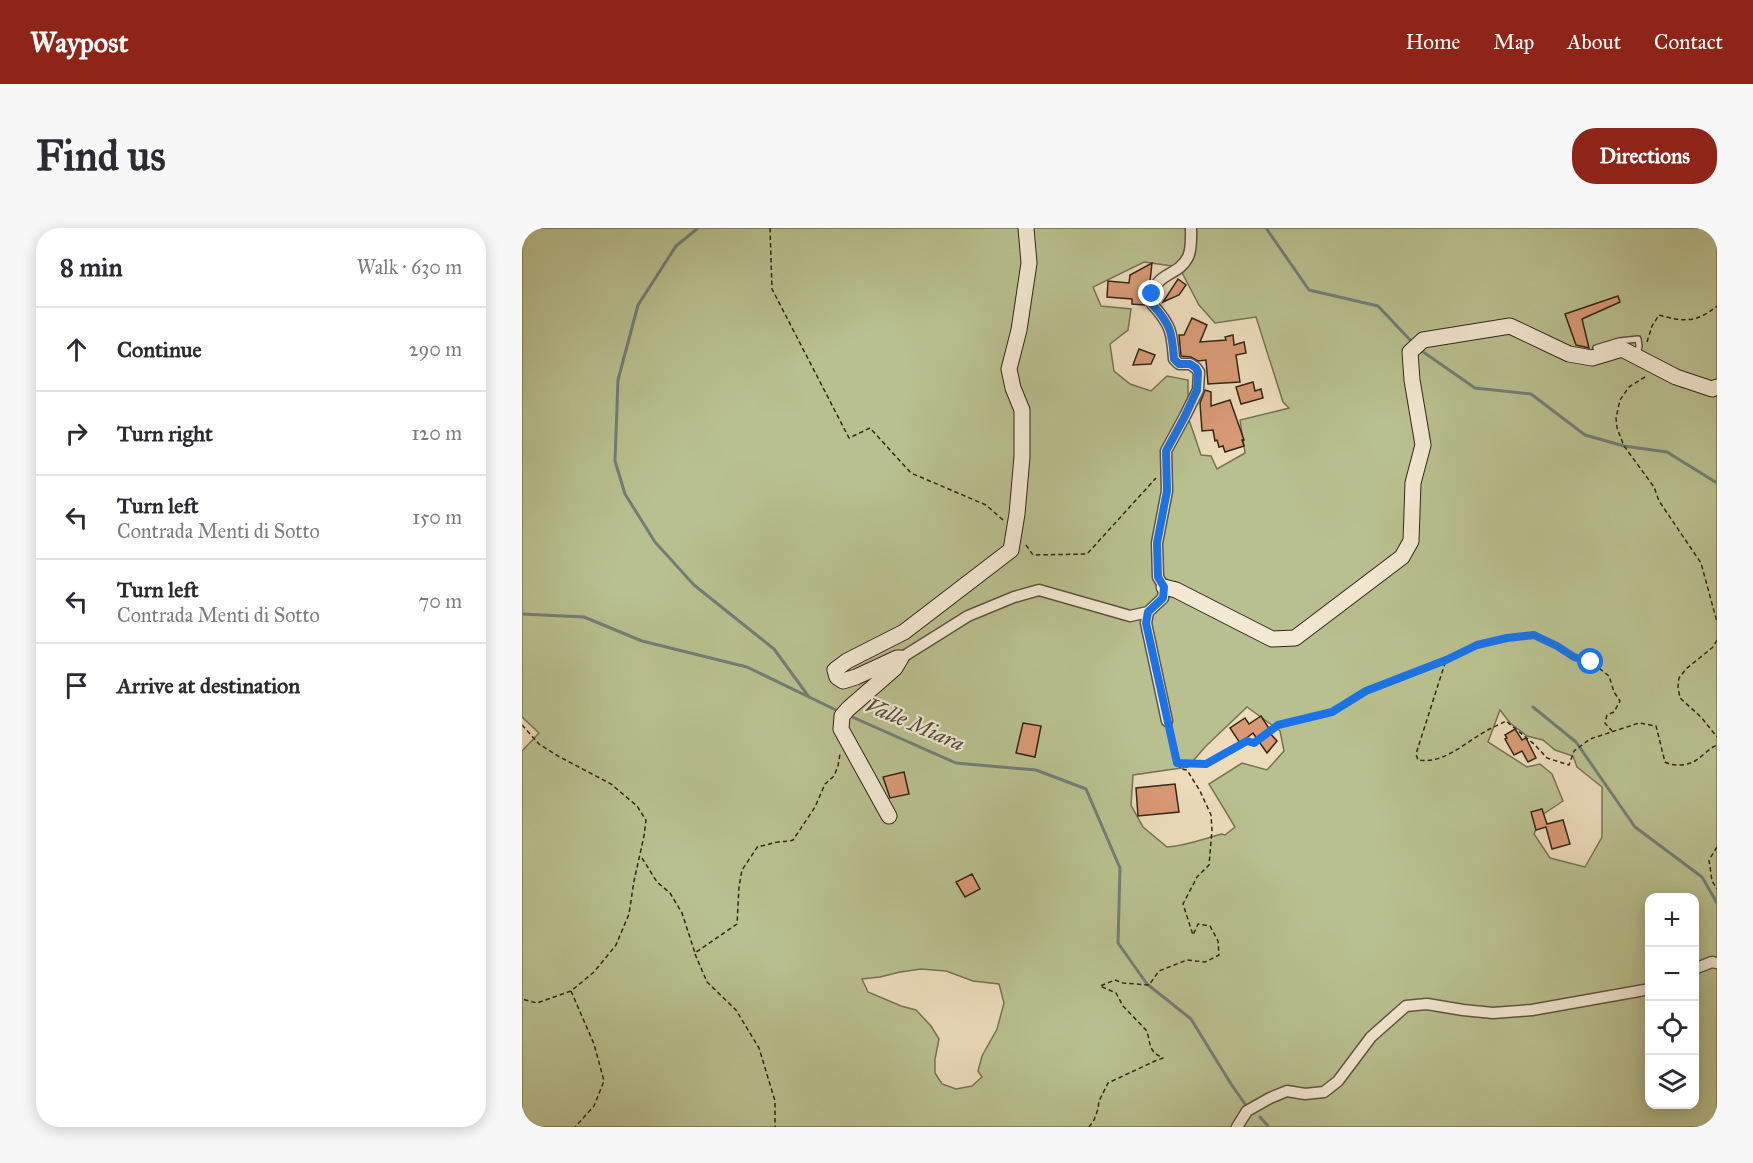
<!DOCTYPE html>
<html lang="en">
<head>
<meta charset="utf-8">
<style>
  :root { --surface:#fff; --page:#f7f7f7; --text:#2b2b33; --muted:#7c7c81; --line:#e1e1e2; --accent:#8f2418 }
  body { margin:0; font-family:"IM FELL Great Primer",serif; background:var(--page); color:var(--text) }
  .controls { position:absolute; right:18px; bottom:18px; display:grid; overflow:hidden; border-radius:12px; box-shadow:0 3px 15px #0003 }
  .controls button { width:54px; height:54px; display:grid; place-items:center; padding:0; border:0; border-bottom:2px solid var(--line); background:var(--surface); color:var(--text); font:30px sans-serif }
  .stop { position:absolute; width:18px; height:18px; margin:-14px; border:4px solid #1a73e8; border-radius:50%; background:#fff }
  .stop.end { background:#1a73e8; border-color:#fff; box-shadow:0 2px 6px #0008 }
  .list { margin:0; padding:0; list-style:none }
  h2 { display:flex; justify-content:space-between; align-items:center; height:78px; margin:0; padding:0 24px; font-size:26px }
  h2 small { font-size:20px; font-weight:400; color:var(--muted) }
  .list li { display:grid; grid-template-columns:39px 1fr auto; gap:18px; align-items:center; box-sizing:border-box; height:84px; padding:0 24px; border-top:2px solid var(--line) }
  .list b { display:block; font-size:22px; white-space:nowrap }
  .list p { margin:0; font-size:20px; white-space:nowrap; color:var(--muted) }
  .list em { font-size:20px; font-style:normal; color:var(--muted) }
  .icon { flex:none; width:33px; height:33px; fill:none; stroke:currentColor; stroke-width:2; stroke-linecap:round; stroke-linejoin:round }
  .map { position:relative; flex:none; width:1195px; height:899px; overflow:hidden; border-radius:24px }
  header { display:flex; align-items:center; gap:36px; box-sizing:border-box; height:84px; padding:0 30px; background:var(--accent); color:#fff }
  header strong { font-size:28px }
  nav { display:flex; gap:33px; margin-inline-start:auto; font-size:21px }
  .intro { display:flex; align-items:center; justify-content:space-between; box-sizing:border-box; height:144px; padding:0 36px }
  h1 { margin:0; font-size:42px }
  .button { padding:15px 27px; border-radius:24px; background:var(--accent); color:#fff; font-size:21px; font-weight:700 }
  main { display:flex; gap:36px; padding:0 36px }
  aside { flex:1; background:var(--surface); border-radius:24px; box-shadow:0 3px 15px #0003 }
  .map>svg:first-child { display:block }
</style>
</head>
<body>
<header>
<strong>Waypost</strong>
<nav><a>Home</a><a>Map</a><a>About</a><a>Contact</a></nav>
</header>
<div class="intro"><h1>Find us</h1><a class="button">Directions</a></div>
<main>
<aside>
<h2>8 min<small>Walk · 630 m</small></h2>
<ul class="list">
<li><svg class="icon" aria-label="ahead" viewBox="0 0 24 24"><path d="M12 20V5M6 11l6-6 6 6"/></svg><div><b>Continue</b></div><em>290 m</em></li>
<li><svg class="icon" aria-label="right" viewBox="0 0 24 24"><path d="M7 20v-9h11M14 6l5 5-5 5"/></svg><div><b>Turn right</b></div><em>120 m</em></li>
<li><svg class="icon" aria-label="left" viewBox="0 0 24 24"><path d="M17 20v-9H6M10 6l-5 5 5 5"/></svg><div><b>Turn left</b><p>Contrada Menti di Sotto</p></div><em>150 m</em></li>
<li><svg class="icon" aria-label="left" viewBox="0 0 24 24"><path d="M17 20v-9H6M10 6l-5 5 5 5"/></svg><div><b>Turn left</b><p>Contrada Menti di Sotto</p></div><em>70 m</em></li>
<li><svg class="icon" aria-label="arrive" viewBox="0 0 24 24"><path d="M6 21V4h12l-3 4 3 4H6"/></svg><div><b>Arrive at destination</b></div></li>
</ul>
</aside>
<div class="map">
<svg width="1195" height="899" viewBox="0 0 1195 899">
  <rect width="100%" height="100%" fill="#ecdcbb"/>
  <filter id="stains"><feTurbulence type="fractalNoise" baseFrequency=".00333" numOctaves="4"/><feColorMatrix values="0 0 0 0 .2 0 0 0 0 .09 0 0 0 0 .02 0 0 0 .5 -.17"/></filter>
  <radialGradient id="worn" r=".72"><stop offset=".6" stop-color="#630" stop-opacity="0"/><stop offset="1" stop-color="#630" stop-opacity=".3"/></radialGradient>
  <path fill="#b9c08f" stroke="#767253" stroke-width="1.5" fill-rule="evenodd" d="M0,0H1195V899H0V523L17,505L0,489ZM622,34L657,39L677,77L693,95L734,89L761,174L767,180L718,192L723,225L695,241L689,228L679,227L666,189V152L645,148L629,163L608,156L592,143L588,116L606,102L609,81L579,78L571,59ZM725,479L758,503L762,523L745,542L720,535L687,556L713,599L703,607L700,606C681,611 664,618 645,619L621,599L609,577L611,547L666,539L683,519ZM978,482L988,495L1005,508L1021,512L1033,522L1051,528L1055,539L1080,559V609L1063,639L1028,630L1012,606L1020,587L1041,573L1030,546L1018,536L1005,539L966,514ZM1128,670H1172V876H1128ZM399,741L424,743L451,753L477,756L482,775L475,801L460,828L456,843L460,849L450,858L434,861L420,856L413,845V831L417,811L409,798L394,782L379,778L346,764L340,751L358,749L378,744Z"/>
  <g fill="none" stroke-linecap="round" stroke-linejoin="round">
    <path stroke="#727e78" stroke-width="3" d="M176,0L154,18L116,77L96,152L93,233L103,266L133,314L172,357L252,421L287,469
      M744,0L787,62L856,78L890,114
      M897,121L953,160L1009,166L1063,207L1102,218L1145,224L1195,255
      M0,386L62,389L120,413L225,439L316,483
      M1011,479L1054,514L1113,599L1180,649L1195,675
      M328,488L434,535L514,542L564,561L598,640L596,715L625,756L669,791L709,856L723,876
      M738,889L747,899"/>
  </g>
  <path fill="#d89a74" stroke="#342517" stroke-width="1.5" d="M630,35L628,53L624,64L623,77L610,76V71L585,69L586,53L607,55L608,47Z
    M656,51L664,57L657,67L641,74Z
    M1096,68L1098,74L1060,91L1067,120L1054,117L1043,86Z
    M670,90L685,97L678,114L704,112L703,109L711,107L712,117L722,114L724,125L714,127L718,154L686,156L684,132L676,133L669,129L659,128L657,107H662Z
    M617,121L633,127L629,136L611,137Z
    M731,154L733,163L739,161L741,170L719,176L714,159Z
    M683,162L689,164V178L708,172L722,212H720L722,218L703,224L701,218L697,219L695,212L693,213L691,202L680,203L678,175Z
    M739,488L748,502L746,503L755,513L745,525L731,505L718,515L708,500L723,490L727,496Z
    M501,495L519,498L513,529L494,525Z
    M993,501L1000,512L1004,510L1014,530L1006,534L1000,523L992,527L983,511L985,510L983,507Z
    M382,544L387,566L368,570L361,549Z
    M653,556L657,584L616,588L614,560Z
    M1020,581L1025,596L1041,592L1048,616L1030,621L1024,599L1014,602L1009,584Z
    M450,646L458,661L443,669L434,654Z"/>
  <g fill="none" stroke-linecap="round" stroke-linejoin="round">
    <g stroke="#625340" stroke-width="8">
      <path id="lane" d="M1074,120L1097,113L1116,111L1117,118L1115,128"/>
    </g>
    <g stroke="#625340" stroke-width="13">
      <path id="street" d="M379,430L446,388L492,369L517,362L608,388L626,384
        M645,493L624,395L626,384L641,370L642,359L636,349L635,315L645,263L644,223L663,188L676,162L677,144L674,140L668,136H657L652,131C650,104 649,97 630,76C630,42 655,51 666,29C670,20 669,9 669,0
        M1172,741L1190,734L1195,735
        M715,899L725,883L748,870L765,863L783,866L802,864L816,853L849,809L884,778L905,776L941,782L971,785L1010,782L1128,761"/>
    </g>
    <g stroke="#342517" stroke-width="17">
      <path id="secondary" d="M642,359L654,362L750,411L773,410L880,329L889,313L891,255L901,217L890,152L888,124L901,112L988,98L1047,126L1070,130L1100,121L1154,149L1190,161L1195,159
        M367,588L319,501L320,488L326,481L373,440L379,430H375L334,449L321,453L315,449L313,442L325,433L382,404L489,322L495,286L500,229V182L491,160L487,141L497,102L507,35L504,0"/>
    </g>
    <path stroke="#342517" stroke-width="1.5" stroke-dasharray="4.5 3" stroke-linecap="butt" d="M248,0L250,61L327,210L348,200L389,245L464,277L481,292
      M1125,114L1130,98L1137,87C1161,94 1175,95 1195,78
      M1123,149L1107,159L1098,172L1094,190L1095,200L1102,218L1132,259L1137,273L1179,335L1195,394
      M504,317L511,327L565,326L634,250
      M1195,412L1191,419L1164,441L1157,450L1156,459L1158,470L1179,489L1195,509
      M925,431L955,417L985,410L1012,407L1035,418L1052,429L1069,434L1087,448L1092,464L1098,473L1092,484L1085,487L1083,495L1090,503
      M0,497L17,516L36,528L89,556L115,578L124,592L122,608L112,653L107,686L94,717L72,744L49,763L15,775L0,771
      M647,503L654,535H684L725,513L732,515L756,497L810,484L844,463L924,432L894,526L896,532C920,536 939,518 959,506C967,501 976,497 984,493L1012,516L1025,530L1047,537L1052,523L1068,511L1117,495L1134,498L1143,534C1150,538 1163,538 1171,534C1178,531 1186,521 1195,517
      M1195,619L1187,632L1190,653L1195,661
      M120,630L135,654L148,665L160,685L173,725L215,696L217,659L220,642L236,618C244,618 249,615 256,614C262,613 266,614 271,612L293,579L303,556L312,548L316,538L318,526
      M173,726L185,754L214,782L237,820L253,873V899
      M49,763L72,816L82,853L72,878L53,899
      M567,899L572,892L576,881L577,873L586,855L633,833L641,830C624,822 630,815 624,802L601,778L594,765L578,758L593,752L601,755L627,757L637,743L665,732L683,734L697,727L696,713L688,698L676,696L671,707L661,676L675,649L687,637L690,602L689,587L678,563L665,542L659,541L655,535"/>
    <use href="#lane" stroke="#f3e8d3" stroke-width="5"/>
    <use href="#street" stroke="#f3e8d3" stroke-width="10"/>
    <use href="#secondary" stroke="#f3e8d3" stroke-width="15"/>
  </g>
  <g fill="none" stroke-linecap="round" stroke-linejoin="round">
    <path stroke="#1a73e8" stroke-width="8" d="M630,66V76C649,97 650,104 652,131L657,136H668L674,140L676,144L675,162L663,188L644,223L645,263L635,315L636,349L642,359L641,370L626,384L624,395L655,535L684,536L725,513L732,515L756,497L810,484L844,463L924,432L955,417L985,410L1012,407L1035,418L1052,429L1069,434"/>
  </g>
  <g text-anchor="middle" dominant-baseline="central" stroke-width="4.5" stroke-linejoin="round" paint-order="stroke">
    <g font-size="22" font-style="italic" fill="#4e4a3f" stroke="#f3e8d3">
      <text transform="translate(393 496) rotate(23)">Valle Miara</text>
    </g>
  </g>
  <rect width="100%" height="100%" filter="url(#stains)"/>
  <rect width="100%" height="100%" fill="url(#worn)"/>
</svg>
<div class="controls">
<button>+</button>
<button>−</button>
<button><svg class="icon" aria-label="locate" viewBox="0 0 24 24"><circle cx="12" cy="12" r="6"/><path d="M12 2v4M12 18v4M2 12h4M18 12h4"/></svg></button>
<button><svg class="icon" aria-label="layers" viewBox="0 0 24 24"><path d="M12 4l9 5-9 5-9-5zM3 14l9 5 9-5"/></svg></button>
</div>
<div class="stop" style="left:1069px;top:434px"></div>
<div class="stop end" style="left:630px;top:66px"></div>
</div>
</main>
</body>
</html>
